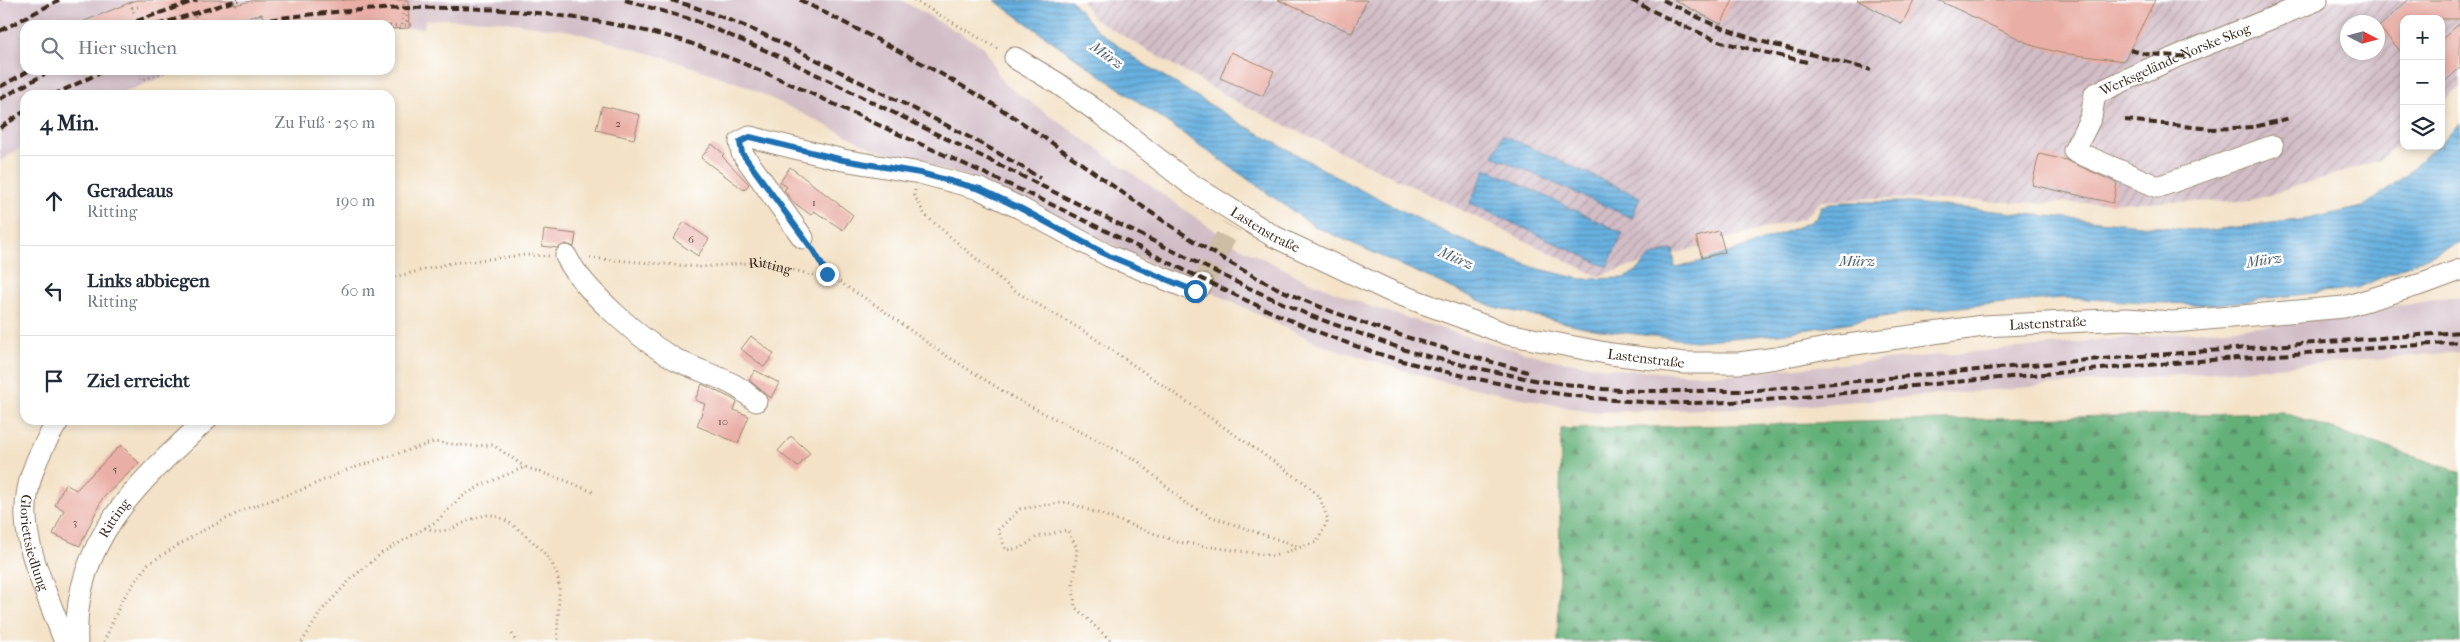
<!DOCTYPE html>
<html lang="de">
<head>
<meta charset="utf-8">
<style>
  :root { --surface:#fff; --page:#f2f2f3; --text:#1f2937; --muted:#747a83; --line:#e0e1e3 }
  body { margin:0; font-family:"IM FELL French Canon",serif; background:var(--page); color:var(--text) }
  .controls { position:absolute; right:15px; top:15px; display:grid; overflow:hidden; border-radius:10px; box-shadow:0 2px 8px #0003 }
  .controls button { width:45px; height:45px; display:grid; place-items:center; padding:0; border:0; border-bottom:1px solid var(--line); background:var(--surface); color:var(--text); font:25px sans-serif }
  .compass { position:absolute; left:2340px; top:15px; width:45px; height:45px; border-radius:50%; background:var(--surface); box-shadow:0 2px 8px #0003; rotate:96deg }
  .stop { position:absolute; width:15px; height:15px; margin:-11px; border:4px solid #1f6fb2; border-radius:50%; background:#fff }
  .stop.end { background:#1f6fb2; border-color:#fff; box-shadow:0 1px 5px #0008 }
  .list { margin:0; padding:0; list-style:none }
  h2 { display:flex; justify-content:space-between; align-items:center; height:65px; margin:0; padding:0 20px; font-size:21px }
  h2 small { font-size:16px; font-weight:400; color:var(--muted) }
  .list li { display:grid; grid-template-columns:32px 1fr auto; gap:15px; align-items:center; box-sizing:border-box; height:90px; padding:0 20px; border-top:1px solid var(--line) }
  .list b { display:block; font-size:19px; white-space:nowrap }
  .list p { margin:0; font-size:16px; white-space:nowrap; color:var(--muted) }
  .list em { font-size:16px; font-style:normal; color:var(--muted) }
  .icon { flex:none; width:28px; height:28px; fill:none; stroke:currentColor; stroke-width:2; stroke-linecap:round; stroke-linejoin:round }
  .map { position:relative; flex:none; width:2460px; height:642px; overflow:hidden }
  .search { position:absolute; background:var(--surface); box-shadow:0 2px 8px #0003; left:20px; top:20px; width:375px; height:55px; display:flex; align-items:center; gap:12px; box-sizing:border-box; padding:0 18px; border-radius:15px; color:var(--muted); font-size:19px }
  .panel { position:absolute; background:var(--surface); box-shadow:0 2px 8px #0003; left:20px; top:90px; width:375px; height:335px; border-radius:15px }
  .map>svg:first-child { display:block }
</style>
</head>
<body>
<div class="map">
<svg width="2460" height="642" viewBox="0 0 2460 642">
  <defs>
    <pattern id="industrial-furrows" width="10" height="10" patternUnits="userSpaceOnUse" patternTransform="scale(1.25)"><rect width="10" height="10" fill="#d2bdc6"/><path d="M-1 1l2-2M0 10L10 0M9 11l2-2" fill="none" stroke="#ac9aa0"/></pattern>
    <pattern id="forest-firs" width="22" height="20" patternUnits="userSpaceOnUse" patternTransform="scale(1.25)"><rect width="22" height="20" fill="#64b079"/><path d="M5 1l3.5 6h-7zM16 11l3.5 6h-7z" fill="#548f63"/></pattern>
    <pattern id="water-rules" width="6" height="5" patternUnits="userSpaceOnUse" patternTransform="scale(1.25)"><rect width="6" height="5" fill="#67b0df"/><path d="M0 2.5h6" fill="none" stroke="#568fb4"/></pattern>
  </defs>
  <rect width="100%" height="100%" fill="#fff"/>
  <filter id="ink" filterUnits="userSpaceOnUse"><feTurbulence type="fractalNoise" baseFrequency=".02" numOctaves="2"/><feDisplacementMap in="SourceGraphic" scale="10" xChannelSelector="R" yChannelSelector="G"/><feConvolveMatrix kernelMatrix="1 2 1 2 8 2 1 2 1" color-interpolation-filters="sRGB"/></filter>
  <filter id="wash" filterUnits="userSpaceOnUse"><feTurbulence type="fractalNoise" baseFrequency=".0096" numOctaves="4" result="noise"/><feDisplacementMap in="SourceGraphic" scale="20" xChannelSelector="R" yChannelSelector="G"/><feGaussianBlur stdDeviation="1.12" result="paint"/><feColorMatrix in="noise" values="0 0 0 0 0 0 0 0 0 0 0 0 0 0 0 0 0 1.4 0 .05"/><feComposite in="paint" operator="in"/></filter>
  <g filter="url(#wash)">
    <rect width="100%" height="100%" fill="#f3e2c7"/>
    <path fill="url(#industrial-furrows)" fill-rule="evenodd" d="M1081,0H2460V87L2441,104V19H2404V139L2380,160L2250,201L2043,203L1875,198L1821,201L1804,218L1721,240L1718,231L1696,237L1698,247L1598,276L1235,101L1094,19ZM2348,22H2378V52H2348Z"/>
    <path fill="#d2bdc6" d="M0,0H901L984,47L1003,83L1234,244L1304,279L1369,306L1472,338L1554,360L1607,368L1684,374H1731L2293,323L2460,296V352L1786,407L1588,412L1431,379L1322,345L975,179L876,150L744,85L669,59L571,31L491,20L444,19L425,20L424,28L390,29V25H25V70H180L117,95H25V145L0,161Z"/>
    <path fill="url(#forest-firs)" stroke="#506d4c" d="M2282,412L2460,472V642H1558L1561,429Z"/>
    <path fill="url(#water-rules)" stroke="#516d7e" d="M994,0H1071L1096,29L1136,59L1240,123L1355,187L1457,238L1536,268L1581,279L1625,278L1639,269L1649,257L1673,249L1675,268C1722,257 1766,240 1810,222L1817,217L1821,206L1841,202H1902L2203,231L2307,219L2363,207L2406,175L2436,146H2441V142L2460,124V242L2358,288L2210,305L2063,298L1925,310L1779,334L1695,341L1593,329L1494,307L1314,226Z
      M1503,135L1640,197L1632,218L1493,156Z
      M1486,168L1623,233L1607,267L1470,203Z"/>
    <g id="blocks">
      <path fill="#e9afa6" d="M136,0H234L235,5L255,0H408L409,28L390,29V25H263L262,14L219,25H75Z
        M1278,0H1367L1352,33Z
        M1674,0H1733L1721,24Z
        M1857,0H1914L1902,24Z
        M1938,0H2155L2124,61L2061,53L2034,46Z
        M2408,0H2460V19H2404V55L2379,27Z
        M2460,23V68L2441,85V40Z
        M1231,52L1274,71L1263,96L1220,78Z
        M602,106L640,115L634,139L596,130Z
        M712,144L724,154L722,156L749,184L744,190L701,158Z
        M2039,154L2066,160L2117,183L2113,203L2032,185Z
        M790,167L853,215L843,230L814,211L811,215L793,202L784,190L787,187L780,182Z
        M684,222L709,239L698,256L673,239Z
        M544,230L576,234L574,247L566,244L557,248L542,246Z
        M1719,231L1725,252L1702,258L1696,237Z
        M751,336L774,354L764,367L741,349Z
        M755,370L779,383L771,398L749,380Z
        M702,384L733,399L737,402L734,410L749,416L738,443L697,426L705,404L695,400Z
        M791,436L810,453L798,467L778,451Z
        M121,445L139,463L102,499L80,546L53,534L64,510L55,505L65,484L76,490Z"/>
    </g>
  </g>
  <g filter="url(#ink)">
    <use href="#blocks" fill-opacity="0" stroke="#978672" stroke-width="1"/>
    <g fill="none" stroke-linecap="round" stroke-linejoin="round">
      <path stroke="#cebda5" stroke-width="21" stroke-dasharray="21 11" stroke-linecap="butt" d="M1202,284L1231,226"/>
      <g stroke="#978672" stroke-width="23">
        <g id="minor">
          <path id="s2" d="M1015,58L1057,83L1098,112L1189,183L1273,236L1390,291L1507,334L1611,354L1685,363H1739L1776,358L1826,348L1983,326L2126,319L2173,322L2344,307L2425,283L2460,270"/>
          <path id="s3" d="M2273,146L2158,187L2074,151L2091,117L2095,94L2178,56L2317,0"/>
          <path d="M803,238L742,153L740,142L750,137L843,160L920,173L980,189L1020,208L1109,256L1195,291L1202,284"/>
          <path d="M566,256C583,290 644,343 677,360C696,370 716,375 734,385C742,389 749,396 756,401"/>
          <path id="s4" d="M59,420C0,509 31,551 65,642"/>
          <path id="s5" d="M77,642C72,542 138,483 206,420"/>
        </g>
      </g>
      <g stroke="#978672" stroke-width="3" stroke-dasharray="1 4" stroke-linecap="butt">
        <path d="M343,0L344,1"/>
        <path d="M914,0L1000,50"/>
        <path d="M0,1V0"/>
        <path d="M130,2L135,16"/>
        <path d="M132,8L141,6"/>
        <path d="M195,16L198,24"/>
        <path d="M407,16V23L410,24"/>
        <path d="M339,21L340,25"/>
        <path d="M390,26L413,25"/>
        <path d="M140,73L142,80L170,70"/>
        <path d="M915,190L914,195L925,215L1013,290L1084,331L1305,483L1320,498L1328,520L1317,542L1274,556L1178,542L1067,502L1020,509L998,530L1006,550L1021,548L1037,537L1067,530L1077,548L1073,587L1075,607L1112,642"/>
        <path id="s1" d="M590,258L700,267L761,262L821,277L827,274L814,252"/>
        <path d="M827,274L877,306L939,351L1014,398L1138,461L1185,503L1212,517L1300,547"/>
        <path d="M390,278L452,263L525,255L549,256"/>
        <path d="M425,528C430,529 436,532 440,531C458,530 473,514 491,515C502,516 516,527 524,534C574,576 555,586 558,642"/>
        <path d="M512,634L516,642"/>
        <path d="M104,642L122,600L148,564L198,533L248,508L301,490L347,470L434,442L471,446L493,445L525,467"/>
        <path d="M302,642L322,610L353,577L382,553L437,521L460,498L480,486L525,467L564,480L593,492"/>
      </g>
      <use href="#minor" stroke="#fff" stroke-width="21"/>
      <path stroke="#3b2a1e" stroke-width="4" stroke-dasharray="8 4" stroke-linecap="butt" d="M625,0L696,21L781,57L1238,283L1311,316L1411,352L1463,365L1534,380L1603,389L1642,391H1747L2075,361L2460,332
        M671,0C739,19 803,53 866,85C925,114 984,143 1040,178
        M800,0C876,39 953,77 1024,124C1108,180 1187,244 1277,288C1357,326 1443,348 1528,372
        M1631,0L1677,23L1721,42L1807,62
        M1663,0L1712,24L1756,40L1871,70
        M125,25L197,0
        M157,25L238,0
        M235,25C382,0 537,0 681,40C750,63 816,96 883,127C960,162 1038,197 1114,235C1217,286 1321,343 1434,369C1497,384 1563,397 1628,401C1712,407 1799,398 1882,389C1952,382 2021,376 2090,370C2213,359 2337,351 2460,342
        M0,31L59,0
        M2130,50L2146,54L2191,57
        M0,87L30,70
        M53,95L106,70
        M0,99L52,70
        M2125,120L2212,129L2254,127L2290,118
        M0,128L25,111"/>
      <path stroke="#978672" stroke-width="3" stroke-dasharray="1 4" stroke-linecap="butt" d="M402,25L404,0"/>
    </g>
  </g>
  <g fill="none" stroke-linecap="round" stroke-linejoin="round" filter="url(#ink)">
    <path stroke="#1f6fb2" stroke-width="6" d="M827,274L815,253L742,153L740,142L750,137L843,160L920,173L980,189L1020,208L1109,256L1195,291"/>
  </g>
  <g text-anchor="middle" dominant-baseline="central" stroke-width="5" stroke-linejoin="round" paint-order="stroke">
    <g font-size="11" fill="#664b40">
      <text x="618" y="123">2</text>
      <text x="814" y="202">1</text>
      <text x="691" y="239">6</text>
      <text x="723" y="421">10</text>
      <text x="115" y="469">5</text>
      <text x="75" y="522">3</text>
    </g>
    <g font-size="14" fill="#3b2a1e" stroke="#fff">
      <text stroke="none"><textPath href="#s3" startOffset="362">Werksgelände Norske Skog</textPath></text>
      <text stroke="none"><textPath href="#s2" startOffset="304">Lastenstraße</textPath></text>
      <text stroke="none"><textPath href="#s1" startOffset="181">Ritting</textPath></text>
      <text stroke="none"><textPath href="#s2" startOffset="1114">Lastenstraße</textPath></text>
      <text stroke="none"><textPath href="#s2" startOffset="709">Lastenstraße</textPath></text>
      <text stroke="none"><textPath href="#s5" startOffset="132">Ritting</textPath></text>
      <text stroke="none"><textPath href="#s4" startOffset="131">Gloriettsiedlung</textPath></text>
    </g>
    <g font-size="15" font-style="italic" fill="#4d606b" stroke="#fff">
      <text transform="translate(1107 55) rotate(35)">Mürz</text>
      <text transform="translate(1456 258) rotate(23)">Mürz</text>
      <text transform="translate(2264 260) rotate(-9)">Mürz</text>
      <text x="1857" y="261">Mürz</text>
    </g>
  </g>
</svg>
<div class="controls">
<button>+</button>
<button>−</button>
<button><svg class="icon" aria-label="layers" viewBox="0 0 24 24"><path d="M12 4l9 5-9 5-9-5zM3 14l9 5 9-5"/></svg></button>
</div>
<svg class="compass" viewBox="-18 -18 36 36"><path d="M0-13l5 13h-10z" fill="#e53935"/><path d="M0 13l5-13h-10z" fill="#747a83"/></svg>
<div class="stop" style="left:1195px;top:291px"></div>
<div class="stop end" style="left:827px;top:274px"></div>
<div class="search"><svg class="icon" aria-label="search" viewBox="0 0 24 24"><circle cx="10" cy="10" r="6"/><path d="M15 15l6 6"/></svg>Hier suchen</div>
<section class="panel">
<h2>4 Min.<small>Zu Fuß · 250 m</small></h2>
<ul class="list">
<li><svg class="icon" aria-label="ahead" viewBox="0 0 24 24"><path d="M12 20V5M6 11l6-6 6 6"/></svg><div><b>Geradeaus</b><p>Ritting</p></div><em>190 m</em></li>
<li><svg class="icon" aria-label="left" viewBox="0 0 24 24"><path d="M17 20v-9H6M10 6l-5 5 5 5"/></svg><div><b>Links abbiegen</b><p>Ritting</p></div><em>60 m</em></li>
<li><svg class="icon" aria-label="arrive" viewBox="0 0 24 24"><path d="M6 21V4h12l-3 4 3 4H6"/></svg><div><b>Ziel erreicht</b></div></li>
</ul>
</section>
</div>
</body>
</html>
